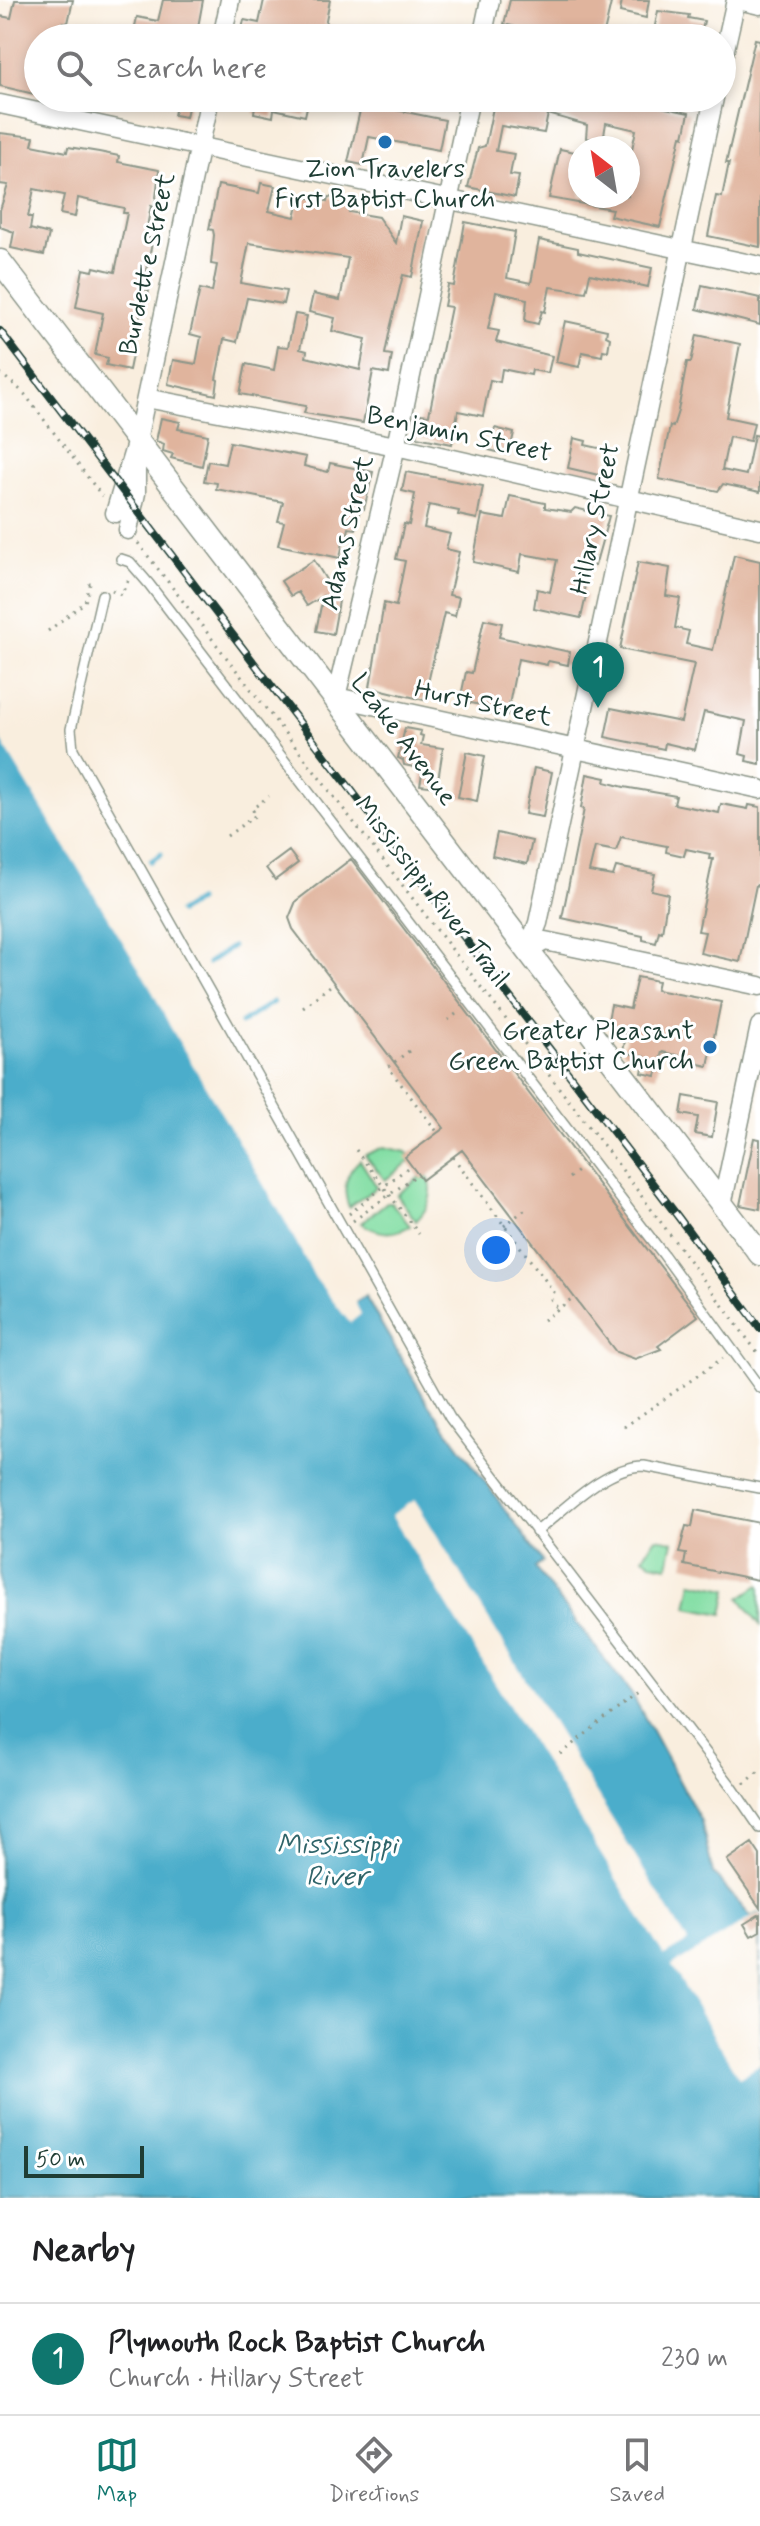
<!DOCTYPE html>
<html lang="en">
<head>
<meta charset="utf-8">
<style>
  :root { --surface:#fff; --page:#f6f6f6; --text:#202124; --muted:#757577; --line:#e0e0e0; --accent:#0f766e }
  body { margin:0; font-family:Mynerve,sans-serif; background:var(--page); color:var(--text) }
  .compass { position:absolute; left:568px; top:136px; width:72px; height:72px; border-radius:50%; background:var(--surface); box-shadow:0 4px 12px #0003; rotate:329deg }
  .scale { position:absolute; left:24px; bottom:20px; width:120px; box-sizing:border-box; padding-left:8px; border:4px solid #1f3d34; border-top:0; font-size:22px; line-height:28px; white-space:nowrap; color:#1f3d34; -webkit-text-stroke:6px #fff; paint-order:stroke }
  .you { position:absolute; left:496px; top:1250px; width:28px; height:28px; margin:-20px; border:6px solid #fff; border-radius:50%; background:#1a73e8; box-shadow:0 0 0 12px #1a73e833 }
  .badge { display:grid; place-items:center; width:52px; height:52px; border-radius:50%; background:var(--accent); color:#fff; font-size:26px; font-weight:700 }
  .pin { position:absolute; translate:-50% -66px; filter:drop-shadow(0 2px 4px #0008) }
  .pin::after { content:''; position:absolute; top:42px; width:28px; height:24px; background:inherit; clip-path:polygon(0 0,100% 0,50% 100%) }
  .list { margin:0; padding:0; list-style:none }
  h2 { display:flex; justify-content:space-between; align-items:center; height:104px; margin:0; padding:0 32px; font-size:34px }
  h2 small { font-size:26px; font-weight:400; color:var(--muted) }
  .list li { display:grid; grid-template-columns:52px 1fr auto; gap:24px; align-items:center; box-sizing:border-box; height:112px; padding:0 32px; border-top:2px solid var(--line) }
  .list b { display:block; font-size:30px; white-space:nowrap }
  .list p { margin:0; font-size:26px; white-space:nowrap; color:var(--muted) }
  .list em { font-size:26px; font-style:normal; color:var(--muted) }
  .icon { flex:none; width:44px; height:44px; fill:none; stroke:currentColor; stroke-width:2; stroke-linecap:round; stroke-linejoin:round }
  .map { position:relative; flex:none; width:760px; height:2198px; overflow:hidden }
  .search { position:absolute; background:var(--surface); box-shadow:0 4px 12px #0003; left:24px; right:24px; top:24px; height:88px; display:flex; align-items:center; gap:20px; box-sizing:border-box; padding:0 28px; border-radius:44px; color:var(--muted); font-size:30px }
  .sheet { height:216px; background:var(--surface) }
  nav { display:flex; justify-content:space-around; align-items:center; box-sizing:border-box; height:112px; border-top:2px solid var(--line); background:var(--surface); font-size:22px; color:var(--muted) }
  nav a { display:grid; justify-items:center; gap:4px }
  nav .on { color:var(--accent) }
  .map>svg:first-child { display:block }
</style>
</head>
<body>
<div class="map">
<svg width="760" height="2198" viewBox="0 0 760 2198">
  <rect width="100%" height="100%" fill="#fff"/>
  <filter id="ink" filterUnits="userSpaceOnUse"><feTurbulence type="fractalNoise" baseFrequency=".0125" numOctaves="2"/><feDisplacementMap in="SourceGraphic" scale="16" xChannelSelector="R" yChannelSelector="G"/><feConvolveMatrix kernelMatrix="1 2 1 2 8 2 1 2 1" color-interpolation-filters="sRGB"/></filter>
  <filter id="wash" filterUnits="userSpaceOnUse"><feTurbulence type="fractalNoise" baseFrequency=".006" numOctaves="4" result="noise"/><feDisplacementMap in="SourceGraphic" scale="32" xChannelSelector="R" yChannelSelector="G"/><feGaussianBlur stdDeviation="1.8" result="paint"/><feColorMatrix in="noise" values="0 0 0 0 0 0 0 0 0 0 0 0 0 0 0 0 0 1.4 0 .05"/><feComposite in="paint" operator="in"/></filter>
  <g filter="url(#wash)">
    <rect width="100%" height="100%" fill="#f9eede"/>
    <path fill="#83dea4" stroke="#518e6c" stroke-width="2" d="M384,1147L406,1152L413,1159L385,1180L365,1155Z
      M360,1160L377,1187L349,1207C342,1190 345,1173 360,1160Z
      M425,1173C437,1188 429,1209 416,1221L397,1195Z
      M387,1202H391L410,1226C392,1236 378,1234 361,1223Z
      M656,1538L673,1541L668,1566L651,1563L643,1557Z
      M692,1582L728,1589L723,1614L687,1607Z
      M759,1585L760,1586V1625L740,1598Z"/>
    <path fill="#4cadcb" stroke="#367580" stroke-width="2" d="M0,708L349,1306L365,1296L427,1402L543,1562L535,1568L633,1696L701,1821L713,1873L751,1917L759,1913L760,1915V2198H0Z"/>
    <path fill="#f9eede" d="M0,704L38,756L152,949L350,1301L361,1294L363,1297L355,1302L361,1314L350,1323L315,1278L285,1221L171,1028L150,987L9,754L0,737Z
      M415,1500L688,1942L664,1956L391,1515Z
      M759,1913L760,2065L739,2078L672,1966Z"/>
    <g fill="none" stroke-linecap="round" stroke-linejoin="round">
      <path stroke="#4cadcb" stroke-width="5" d="M151,861L161,854
        M179,912L197,901
        M208,963L232,947
        M241,1023L273,1002"/>
    </g>
    <g id="blocks">
      <path fill="#e0b49d" d="M15,0H73L68,23L63,22L59,38H38V95L0,86V16L11,18Z
        M163,0H203L196,38L133,36L137,17L158,21Z
        M264,0H330L325,25L358,31L357,38H240L244,20L259,23Z
        M510,0H598L611,3L604,33L598,32L597,38H579L549,32L548,38H517L520,28L504,24Z
        M622,0H649L646,18L620,12Z
        M658,11L689,15L688,18L704,21L700,38H665L653,35Z
        M755,39L760,40L758,159L760,160V247L708,236L716,196L722,197L729,163H726Z
        M178,98H190L186,117L174,115Z
        M250,98H309L305,116L274,109L273,117L254,113L255,105L250,104Z
        M363,98L391,105V109L445,120L439,150L369,137L363,165L348,162Z
        M495,98H658L656,106L689,113L684,137L681,136L660,227L610,216L612,209L549,198L560,149L580,153V196H628V168L636,130L606,123L603,141L586,138L587,125L548,114L544,133L501,126L496,151L514,154L510,175L519,176L515,197L468,187L478,148L485,146Z
        M0,133L34,137L32,145L67,152L68,147L99,152L119,156L118,162L159,170L155,207L151,206L145,237L153,239L142,289L149,290L145,312L141,311L129,370L106,365L108,358L95,355L103,313L76,307L83,269L93,271L94,267L115,272L127,213H123L124,208L78,198L75,217L60,214L64,195L34,189L28,217H32L30,229L49,234L44,255L11,248L14,232L0,227V210L8,185L0,184Z
        M261,183L275,186L269,211L295,217L300,196L327,201L328,197L351,201L349,212L378,217L396,243L401,216L423,221L412,277L403,275L390,329L385,354L392,355L389,374L373,371L363,423L304,413L306,406L240,394L246,364L274,370L278,346L288,347L295,314L307,316L300,349L307,351L306,357L360,370L366,339L332,331L335,318L309,312L313,294L340,300L348,258L249,243L241,283L286,291L283,304L247,298L237,342L224,339L216,379L218,380L216,395L168,384L173,360L196,364L201,337L190,334L200,289L212,292L217,265L211,264L214,235L213,230L209,229L218,185L259,193Z
        M465,222L515,232L507,278L531,283L539,240L578,248V252L652,268L648,287L590,274L586,292L550,287L545,312L542,311L538,324L525,321L527,299L496,292L488,329L499,331L496,342L552,356L548,373L532,370L531,375L502,369L500,382L490,380L483,416L458,411L452,444L417,437L421,414L429,415L451,307L444,306L448,285L454,286Z
        M702,285L760,298V325L697,309Z
        M565,321L607,330L606,336L610,338L608,351L603,350L602,356L582,352L579,367L556,362Z
        M697,335L740,344L726,417L754,423L750,441L729,437L722,470L746,475L754,435L760,436V492L723,484L718,491L659,479L670,426L673,427L678,411L687,362H691Z
        M161,418L180,422L178,429L208,435L202,466L171,458L173,454L163,451L164,444L156,441Z
        M495,428L514,433L509,455L489,450Z
        M574,438L586,441L585,445L608,450L603,476L568,468Z
        M230,442L306,457L304,466L328,472L330,463L373,472L364,509L360,508L356,529L349,528L347,537H344L340,558L278,545L284,522L278,521L283,502L216,489L217,483L204,481L208,461L225,464Z
        M406,472L483,486L477,519L458,515L459,511L429,505L424,528L450,534L446,549L459,552L449,595L459,597L455,616L444,613L424,700L370,687L384,603L396,606L405,561L396,559L404,524L409,525L415,494L402,491Z
        M510,496L545,503V508L571,512L575,508L609,516L595,566L589,565L583,595L586,596L581,618L534,608L537,589L550,592L557,560L522,554L519,572L473,562L482,515L505,519Z
        M734,555L760,561V764L746,761L747,756L740,754L746,721L704,712L695,750L665,743L664,749L605,737L611,708L681,722L694,664L620,649L638,562L670,568L666,596L680,598L675,628L689,631L686,644L713,650Z
        M314,560L339,601L333,634L316,631L323,596L307,606L298,592L291,596L281,581Z
        M484,619L502,623L499,637L570,652L568,665L548,661L547,665L518,659L507,715L486,711L487,706L460,701L466,672L472,673Z
        M405,728L421,731L420,735L423,736L421,745L443,748L437,787L420,785L423,769L404,765L403,760L398,758Z
        M467,752L485,756L477,801L458,797Z
        M534,768L552,772L543,817L525,814Z
        M587,774L606,778L605,782L624,787L676,796L674,804L719,813L721,804L748,809L749,805L760,807V886L756,885L740,962L700,953L705,932L698,931L713,859H709L710,854L686,849L684,856L666,852L667,846L621,837L616,851L595,847L589,872L613,876L616,867L655,874L651,890L668,894L662,932L659,931L656,943L643,940V936L562,918L584,809L581,808Z
        M497,833L532,841L527,864L492,856Z
        M289,851L298,863L275,880L266,868Z
        M351,859L698,1316L658,1346L661,1349L635,1359L616,1352L462,1150L422,1180L405,1157L444,1128L293,929L289,918L296,901Z
        M637,977L658,981L656,990L721,1002L708,1066L689,1062L690,1058L662,1052L656,1076L642,1073L645,1057L623,1052L627,1029L607,1025L611,1005L630,1009Z
        M684,1096L718,1102L712,1137L695,1134L698,1117L681,1114Z
        M754,1138L760,1139V1209L740,1205Z
        M695,1510L760,1523L758,1580L684,1565L686,1554L679,1553L686,1526L692,1527Z
        M752,1843L760,1855V1908L727,1860Z
        M760,1914V1931L751,1936L744,1924Z"/>
    </g>
  </g>
  <g filter="url(#ink)">
    <use href="#blocks" fill-opacity="0" stroke="#8c9689" stroke-width="2"/>
    <g fill="none" stroke-linecap="round" stroke-linejoin="round">
      <g stroke="#8c9689" stroke-width="12">
        <path id="service" d="M121,559L130,562L149,584L663,1254L760,1388
          M102,595L71,729L73,749L450,1418L732,1787L760,1828
          M536,1532C565,1509 605,1466 644,1466L760,1488"/>
      </g>
      <g stroke="#8c9689" stroke-width="21">
        <path id="minor" d="M738,0L760,5
          M222,38L230,0
          M482,38L490,0
          M722,62L736,0
          M470,98L396,446L336,697L760,789
          M0,104L760,266
          M146,398L396,446L760,529
          M115,513L137,440L210,98
          M128,530L136,493V467
          M527,951L538,923L714,98
          M527,951L545,941L760,986
          M722,1205L760,1026"/>
      </g>
      <g stroke="#8c9689" stroke-width="25">
        <path id="tertiary" d="M0,261L760,1254"/>
      </g>
      <path stroke="#8c9689" stroke-width="3" stroke-dasharray="2 6" stroke-linecap="butt" d="M0,373L23,392L102,496
        M138,543L617,1163L760,1356
        M112,590L121,595L129,579
        M48,631L85,602L90,584L93,585
        M227,836L256,815L252,809L269,796
        M303,1007L334,983
        M448,1020L460,1011
        M409,1051L388,1067L438,1133
        M356,1150L419,1234
        M453,1157L554,1292L551,1299L558,1309
        M569,1178L581,1168
        M349,1214L411,1165
        M353,1221L418,1174
        M504,1226L528,1207
        M543,1320L574,1297
        M624,1427L723,1358
        M560,1754L642,1690
        M744,1784L760,1771"/>
      <use href="#service" stroke="#fff" stroke-width="9"/>
      <use href="#minor" stroke="#fff" stroke-width="18"/>
      <use href="#tertiary" stroke="#fff" stroke-width="22"/>
      <g stroke="#1f3d34" stroke-width="8">
        <path id="rail" d="M0,331L679,1218L760,1328"/>
      </g>
      <use href="#rail" stroke="#fff" stroke-width="5" stroke-dasharray="15" stroke-linecap="butt"/>
    </g>
  </g>
  <g fill="#1f6fb2" stroke="#fff" stroke-width="3">
    <circle cx="385" cy="142" r="8"/>
    <circle cx="710" cy="1047" r="8"/>
  </g>
  <g text-anchor="middle" dominant-baseline="central" stroke-width="6" stroke-linejoin="round" paint-order="stroke">
    <g font-size="26" fill="#1f3d34" stroke="#fff">
      <text x="385" y="170">Zion Travelers<tspan x="385" dy="30">First Baptist Church</tspan></text>
      <text x="694" y="1032" text-anchor="end">Greater Pleasant<tspan x="694" dy="30">Green Baptist Church</tspan></text>
    </g>
    <g font-size="26" fill="#1f3d34" stroke="#fff">
      <text transform="translate(148 264) rotate(-78)">Burdette Street</text>
      <text transform="translate(459 435) rotate(12)">Benjamin Street</text>
      <text transform="translate(596 519) rotate(-78)">Hillary Street</text>
      <text transform="translate(348 533) rotate(-77)">Adams Street</text>
      <text transform="translate(483 704) rotate(12)">Hurst Street</text>
      <text transform="translate(403 740) rotate(53)">Leake Avenue</text>
      <text transform="translate(431 892) rotate(52)">Mississippi River Trail</text>
    </g>
    <g font-size="28" font-style="italic" fill="#2f6469" stroke="#fff">
      <text x="337" y="1845">Mississippi<tspan x="337" dy="32">River</tspan></text>
    </g>
  </g>
</svg>
<svg class="compass" viewBox="-18 -18 36 36"><path d="M0-13l5 13h-10z" fill="#e53935"/><path d="M0 13l5-13h-10z" fill="#757577"/></svg>
<div class="scale">50 m</div>
<div class="you"></div>
<div class="pin badge" style="left:598px;top:708px">1</div>
<div class="search"><svg class="icon" aria-label="search" viewBox="0 0 24 24"><circle cx="10" cy="10" r="6"/><path d="M15 15l6 6"/></svg>Search here</div>
</div>
<section class="sheet">
<h2>Nearby<small></small></h2>
<ul class="list">
<li><span class="badge">1</span><div><b>Plymouth Rock Baptist Church</b><p>Church · Hillary Street</p></div><em>230 m</em></li>
</ul>
</section>
<nav>
<a class="on"><svg class="icon" aria-label="map" viewBox="0 0 24 24"><path d="M3 6l6-2 6 2 6-2v14l-6 2-6-2-6 2zM9 4v14M15 6v14"/></svg>Map</a>
<a><svg class="icon" aria-label="directions" viewBox="0 0 24 24"><path d="M12 3l9 9-9 9-9-9zM9 14v-3h6M13 9l2 2-2 2"/></svg>Directions</a>
<a><svg class="icon" aria-label="saved" viewBox="0 0 24 24"><path d="M7 4h10v16l-5-4-5 4z"/></svg>Saved</a>
</nav>
</body>
</html>
